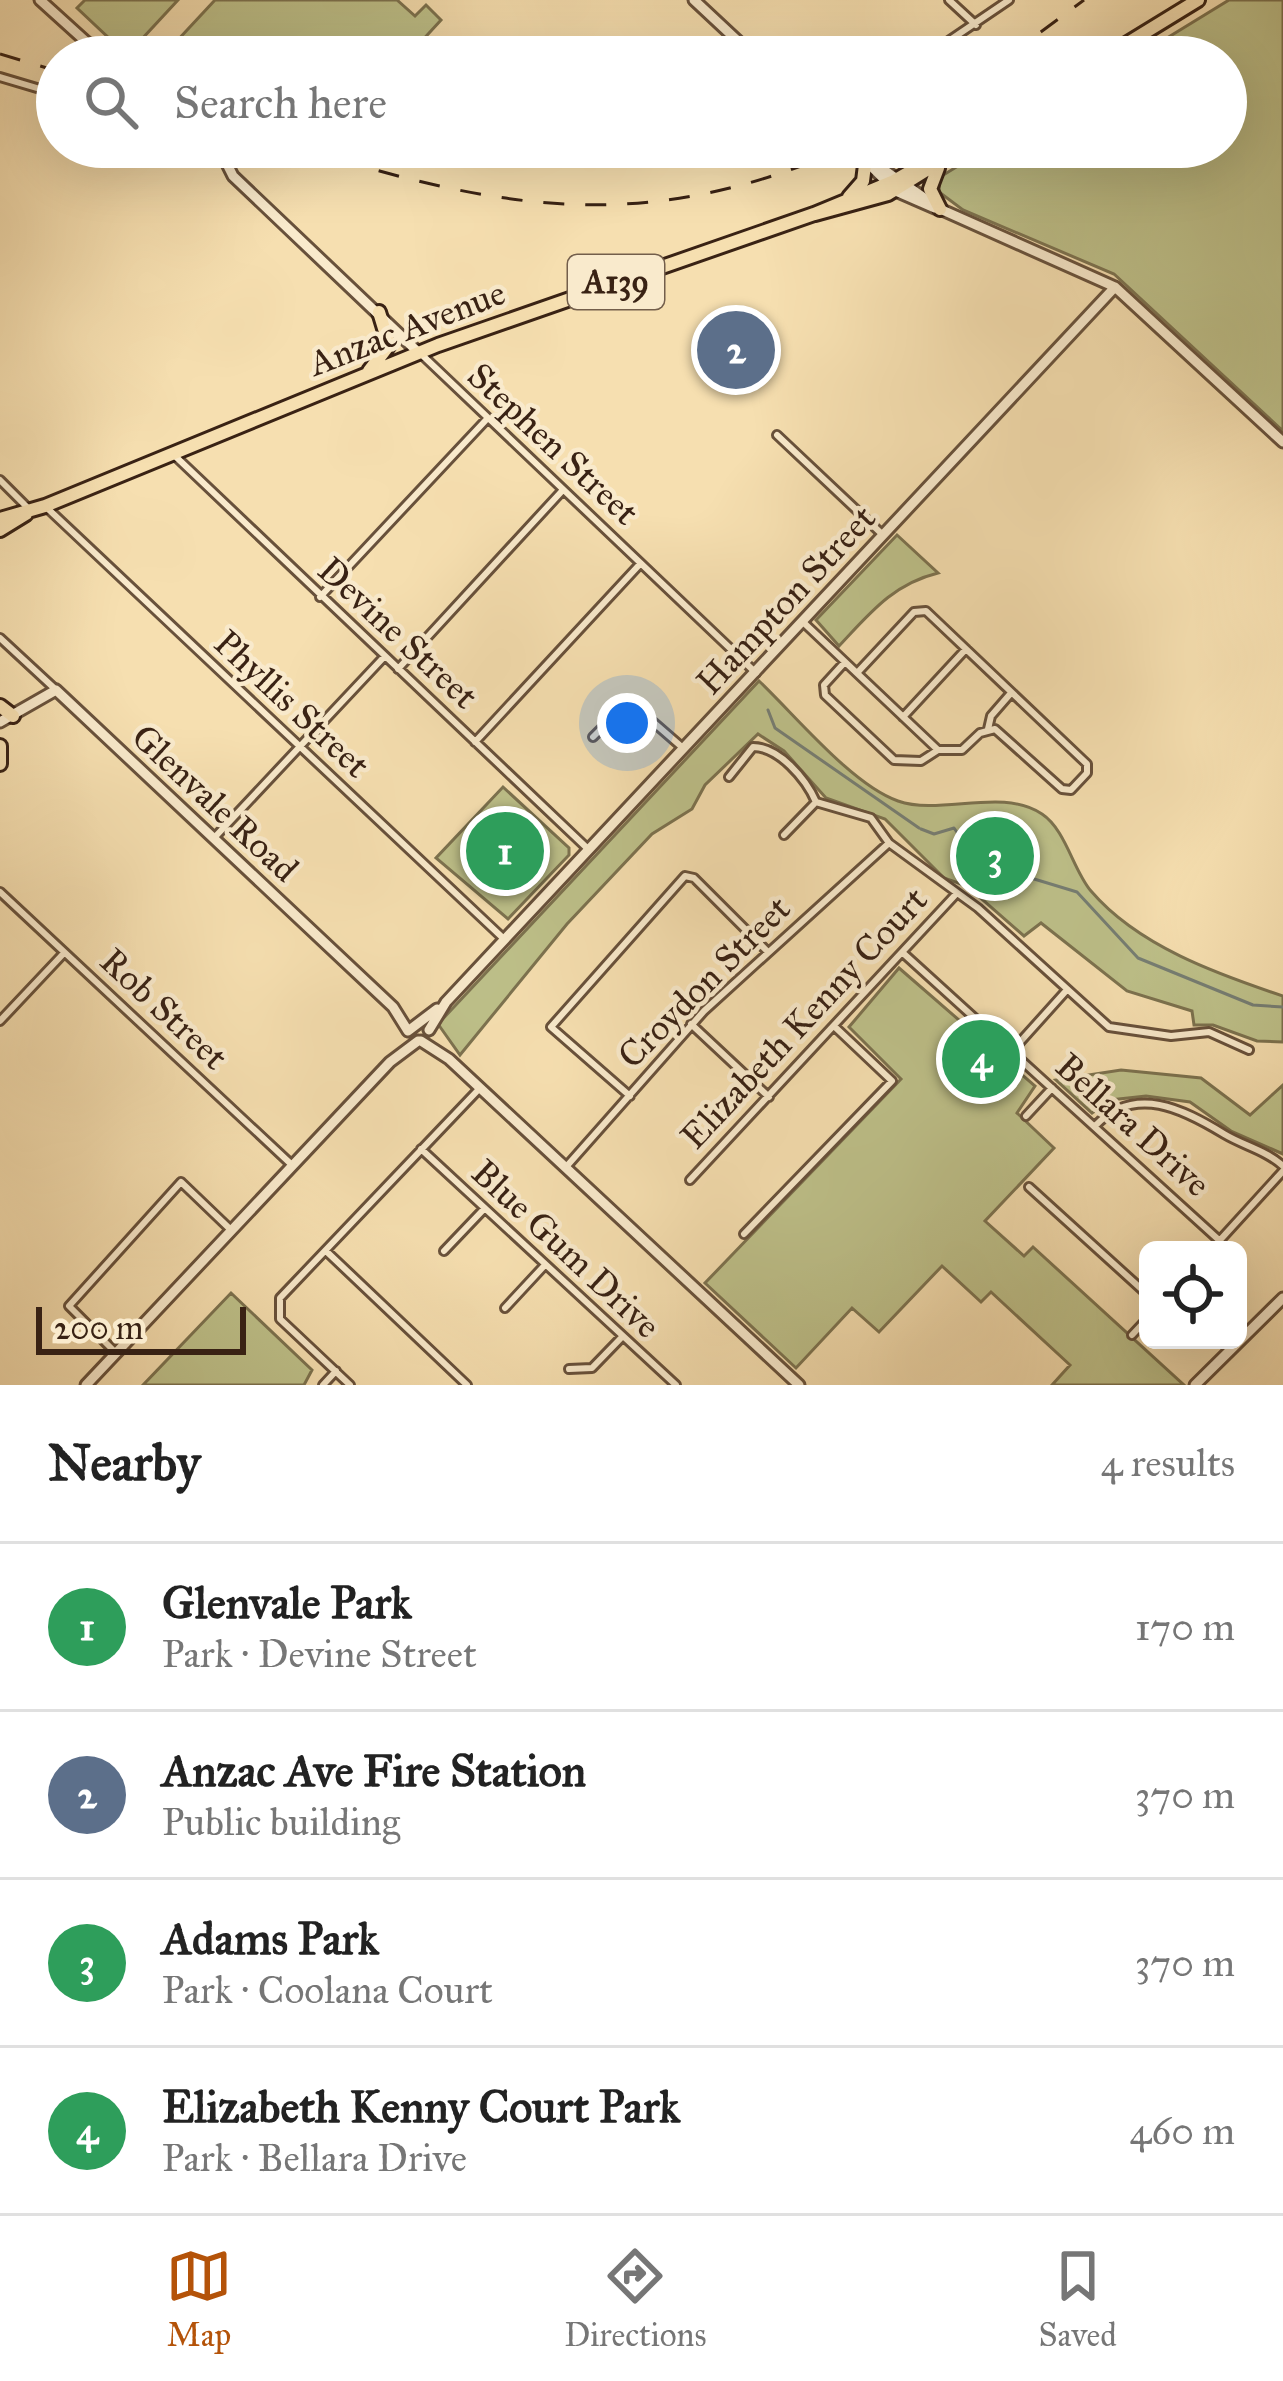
<!DOCTYPE html>
<html lang="en">
<head>
<meta charset="utf-8">
<style>
  :root { --surface:#fff; --page:#f2f2f2; --text:#222; --muted:#767676; --line:#e0e0e0; --accent:#b45309 }
  body { margin:0; font-family:"IM FELL Great Primer",serif; background:var(--page); color:var(--text) }
  .controls { position:absolute; right:36px; bottom:36px; display:grid; overflow:hidden; border-radius:18px; box-shadow:0 12px 48px #0002 }
  .controls button { width:108px; height:108px; display:grid; place-items:center; padding:0; border:0; border-bottom:3px solid var(--line); background:var(--surface); color:var(--text); font:60px sans-serif }
  .scale { position:absolute; left:36px; bottom:30px; width:210px; box-sizing:border-box; padding-left:12px; border:6px solid #392214; border-top:0; font-size:33px; line-height:42px; white-space:nowrap; color:#392214; -webkit-text-stroke:9px #f9eacc; paint-order:stroke }
  .you { position:absolute; left:627px; top:723px; width:42px; height:42px; margin:-30px; border:9px solid #fff; border-radius:50%; background:#1a73e8; box-shadow:0 0 0 18px #1a73e833 }
  .badge { display:grid; place-items:center; width:78px; height:78px; border-radius:50%; background:var(--accent); color:#fff; font-size:39px; font-weight:700 }
  .pin { position:absolute; translate:-50% -50%; border:6px solid #fff; box-shadow:0 3px 12px #0006 }
  .list { margin:0; padding:0; list-style:none }
  h2 { display:flex; justify-content:space-between; align-items:center; height:156px; margin:0; padding:0 48px; font-size:51px }
  h2 small { font-size:39px; font-weight:400; color:var(--muted) }
  .list li { display:grid; grid-template-columns:78px 1fr auto; gap:36px; align-items:center; box-sizing:border-box; height:168px; padding:0 48px; border-top:3px solid var(--line) }
  .list b { display:block; font-size:45px; white-space:nowrap }
  .list p { margin:0; font-size:39px; white-space:nowrap; color:var(--muted) }
  .list em { font-size:39px; font-style:normal; color:var(--muted) }
  .icon { flex:none; width:66px; height:66px; fill:none; stroke:currentColor; stroke-width:2; stroke-linecap:round; stroke-linejoin:round }
  .map { position:relative; flex:none; width:1283px; height:1385px; overflow:hidden }
  .search { position:absolute; background:var(--surface); box-shadow:0 12px 48px #0002; left:36px; right:36px; top:36px; height:132px; display:flex; align-items:center; gap:30px; box-sizing:border-box; padding:0 42px; border-radius:66px; color:var(--muted); font-size:45px }
  .sheet { height:828px; background:var(--surface) }
  nav { display:flex; justify-content:space-around; align-items:center; box-sizing:border-box; height:168px; border-top:3px solid var(--line); background:var(--surface); font-size:33px; color:var(--muted) }
  nav a { display:grid; justify-items:center; gap:6px }
  nav .on { color:var(--accent) }
  .map>svg:first-child { display:block }
</style>
</head>
<body>
<div class="map">
<svg width="1283" height="1385" viewBox="0 0 1283 1385">
  <rect width="100%" height="100%" fill="#f6dfb0"/>
  <filter id="stains"><feTurbulence type="fractalNoise" baseFrequency=".00167" numOctaves="4"/><feColorMatrix values="0 0 0 0 .2 0 0 0 0 .09 0 0 0 0 .02 0 0 0 .5 -.17"/></filter>
  <radialGradient id="worn" r=".72"><stop offset=".6" stop-color="#630" stop-opacity="0"/><stop offset="1" stop-color="#630" stop-opacity=".3"/></radialGradient>
  <path fill="#bec18a" stroke="#7c724f" stroke-width="3" d="M85,0H178L127,55L77,8Z
    M215,0H397L415,16L426,5L441,20L407,57H162Z
    M1229,0H1283V431L1114,274L963,210L939,192L940,177L989,147H1226V57H1136Z
    M897,535L938,573C893,584 870,613 839,646L816,620Z
    M759,681C795,715 852,785 898,801C941,816 1002,787 1042,814C1066,830 1073,870 1091,891C1138,946 1217,974 1283,996V1042L1257,1041L1213,1025H1194L1192,1011L1127,991L1041,923L1024,936L967,886L944,878L885,819L826,798L784,751L758,734L705,785L692,809L652,834L567,924L460,1055L438,1024Z
    M503,787L569,848V855L508,919L436,858Z
    M899,968L1035,1086L1017,1113L1054,1148L985,1221L1024,1256L1033,1247L1184,1385H1052L1070,1365L991,1292L981,1302L942,1266L879,1332L852,1308L796,1368L705,1283L901,1079L849,1027Z
    M1121,1070L1201,1078L1250,1115L1283,1085V1154L1231,1131L1190,1102L1146,1096L1110,1100L1092,1113L1056,1080Z
    M231,1293L312,1370L304,1385H143Z"/>
  <g fill="none" stroke-linecap="round" stroke-linejoin="round">
    <path stroke="#767e74" stroke-width="3" d="M768,710L775,728L919,828
      M921,829L934,834L954,828L963,841L1021,875L1077,892L1138,958L1253,1005L1283,1007"/>
    <g stroke="#68513b" stroke-width="12">
      <path id="minor" d="M949,0L976,25
        M925,57L1009,0
        M0,77L57,94
        M200,147L227,164
        M420,353L756,673
        M777,435L883,535
        M174,455L588,849
        M0,480L31,511
        M45,506L504,939
        M320,597L486,420
        M803,622L938,750H962L980,733L995,729L1062,789L1071,790L1087,773V764L926,611L914,612L857,673
        M0,638L54,688
        M845,662L824,685L825,695L894,760L921,761L938,750
        M398,669L562,491
        M903,717L966,649
        M988,729L991,716L1011,693
        M593,737L629,701L683,748
        M475,742L640,564
        M729,777L753,747C779,747 806,779 816,802
        M816,802L871,818L889,843L978,908L1109,1027L1171,1036L1209,1032L1249,1050
        M784,835L816,802
        M214,838L384,657
        M0,892L292,1165
        M903,953L1220,1241
        M0,1021L64,953
        M691,1024L769,1097
        M1012,1051L1065,992
        M630,1096L551,1027L685,876L694,878L768,952
        M1026,1116L1052,1088
        M1095,1126C1135,1084 1183,1109 1224,1134C1244,1146 1265,1150 1283,1166
        M421,1149L676,1385
        M566,1167L704,1011L889,843
        M690,1180L957,893
        M1029,1187L1148,1295
        M744,1234L892,1081L835,1027
        M1211,1250L1283,1171
        M326,1251L467,1385
        M444,1251L484,1209
        M505,1308L544,1266
        M1132,1335L1148,1318
        M116,1353L69,1306L181,1182L231,1230
        M569,1369L592,1368L621,1338
        M323,1385L336,1371
        M350,1385L280,1319V1298L480,1088"/>
    </g>
    <g stroke="#68513b" stroke-width="15">
      <path id="tertiary" d="M40,0L103,57
        M694,0L755,57
        M231,147L227,164L233,176L419,353
        M852,147L896,191L935,208
        M858,152L940,209L1115,287L1283,442
        M0,722L56,690L393,1007L408,1031
        M429,1030L446,1002L1115,287
        M408,1031L437,1009
        M421,1041L449,1059L799,1385
        M86,1385L390,1062L418,1041
        M1195,1385L1283,1298"/>
    </g>
    <g stroke="#392214" stroke-width="18">
      <path id="trunk" d="M1105,57L1198,0
        M938,168L930,189L940,209
        M849,197L863,181L865,165
        M815,214L888,194L949,156
        M369,371L389,345L379,312
        M0,519L45,506L438,345L814,214L894,181L953,147
        M0,530L26,514
        M0,706L13,716
        M0,746V764"/>
    </g>
    <use href="#minor" stroke="#f9eacc" stroke-width="6"/>
    <use href="#tertiary" stroke="#f9eacc" stroke-width="9"/>
    <use href="#trunk" stroke="#f6dfb0" stroke-width="12"/>
    <path stroke="#392214" stroke-width="3" stroke-dasharray="21 21" stroke-linecap="butt" d="M0,54L57,71
      M1007,57L1084,0
      M298,147C503,211 645,236 848,147"/>
  </g>
  <g text-anchor="middle" dominant-baseline="central" stroke-width="9" stroke-linejoin="round" paint-order="stroke">
    <rect fill="#f9eacc" stroke="#735e4b" stroke-width="3" x="568" y="255" width="96" height="54" rx="9"/>
    <g font-size="33" font-weight="bold" fill="#392214">
      <text x="616" y="282">A139</text>
    </g>
    <g font-size="36" fill="#392214" stroke="#f9eacc">
      <text transform="translate(407 328) rotate(-21)">Anzac Avenue</text>
      <text transform="translate(553 444) rotate(43)">Stephen Street</text>
      <text transform="translate(786 600) rotate(-47)">Hampton Street</text>
      <text transform="translate(398 633) rotate(43)">Devine Street</text>
      <text transform="translate(292 704) rotate(43)">Phyllis Street</text>
      <text transform="translate(215 803) rotate(43)">Glenvale Road</text>
      <text transform="translate(704 982) rotate(-45)">Croydon Street</text>
      <text transform="translate(164 1009) rotate(43)">Rob Street</text>
      <text transform="translate(804 1018) rotate(-47)">Elizabeth Kenny Court</text>
      <text transform="translate(1133 1125) rotate(42)">Bellara Drive</text>
      <text transform="translate(566 1249) rotate(43)">Blue Gum Drive</text>
    </g>
  </g>
  <rect width="100%" height="100%" filter="url(#stains)"/>
  <rect width="100%" height="100%" fill="url(#worn)"/>
</svg>
<div class="controls">
<button><svg class="icon" aria-label="locate" viewBox="0 0 24 24"><circle cx="12" cy="12" r="6"/><path d="M12 2v4M12 18v4M2 12h4M18 12h4"/></svg></button>
</div>
<div class="scale">200 m</div>
<div class="you"></div>
<div class="pin badge" style="left:505px;top:851px;background:#2e9e5b">1</div>
<div class="pin badge" style="left:736px;top:350px;background:#5c6f8a">2</div>
<div class="pin badge" style="left:995px;top:856px;background:#2e9e5b">3</div>
<div class="pin badge" style="left:981px;top:1059px;background:#2e9e5b">4</div>
<div class="search"><svg class="icon" aria-label="search" viewBox="0 0 24 24"><circle cx="10" cy="10" r="6"/><path d="M15 15l6 6"/></svg>Search here</div>
</div>
<section class="sheet">
<h2>Nearby<small>4 results</small></h2>
<ul class="list">
<li><span class="badge" style="background:#2e9e5b">1</span><div><b>Glenvale Park</b><p>Park · Devine Street</p></div><em>170 m</em></li>
<li><span class="badge" style="background:#5c6f8a">2</span><div><b>Anzac Ave Fire Station</b><p>Public building</p></div><em>370 m</em></li>
<li><span class="badge" style="background:#2e9e5b">3</span><div><b>Adams Park</b><p>Park · Coolana Court</p></div><em>370 m</em></li>
<li><span class="badge" style="background:#2e9e5b">4</span><div><b>Elizabeth Kenny Court Park</b><p>Park · Bellara Drive</p></div><em>460 m</em></li>
</ul>
</section>
<nav>
<a class="on"><svg class="icon" aria-label="map" viewBox="0 0 24 24"><path d="M3 6l6-2 6 2 6-2v14l-6 2-6-2-6 2zM9 4v14M15 6v14"/></svg>Map</a>
<a><svg class="icon" aria-label="directions" viewBox="0 0 24 24"><path d="M12 3l9 9-9 9-9-9zM9 14v-3h6M13 9l2 2-2 2"/></svg>Directions</a>
<a><svg class="icon" aria-label="saved" viewBox="0 0 24 24"><path d="M7 4h10v16l-5-4-5 4z"/></svg>Saved</a>
</nav>
</body>
</html>
